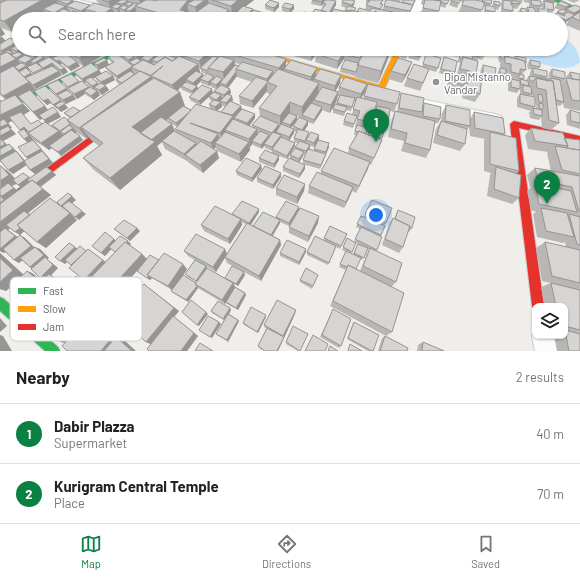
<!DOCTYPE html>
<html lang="en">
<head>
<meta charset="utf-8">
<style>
  :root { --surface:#fff; --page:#f6f6f6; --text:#222; --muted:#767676; --line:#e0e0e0; --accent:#0b8043 }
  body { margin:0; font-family:Barlow,sans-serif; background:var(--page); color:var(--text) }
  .controls { position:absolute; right:12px; bottom:12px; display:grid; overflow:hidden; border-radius:8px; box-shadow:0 1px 3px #0004 }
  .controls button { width:36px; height:36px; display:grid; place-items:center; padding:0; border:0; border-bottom:1px solid var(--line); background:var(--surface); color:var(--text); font:20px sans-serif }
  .you { position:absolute; left:376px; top:215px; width:14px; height:14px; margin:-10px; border:3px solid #fff; border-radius:50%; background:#1a73e8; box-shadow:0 0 0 6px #1a73e833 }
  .badge { display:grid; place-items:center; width:26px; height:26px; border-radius:50%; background:var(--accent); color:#fff; font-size:13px; font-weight:700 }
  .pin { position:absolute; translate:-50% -33px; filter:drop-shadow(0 1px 2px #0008) }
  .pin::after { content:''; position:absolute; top:21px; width:14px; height:12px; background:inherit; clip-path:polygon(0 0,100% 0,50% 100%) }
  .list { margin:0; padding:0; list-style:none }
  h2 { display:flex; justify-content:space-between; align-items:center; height:52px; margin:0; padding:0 16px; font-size:17px }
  h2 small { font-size:13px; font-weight:400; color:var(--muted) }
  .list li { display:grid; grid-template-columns:26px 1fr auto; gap:12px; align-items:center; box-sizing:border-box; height:60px; padding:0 16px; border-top:1px solid var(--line) }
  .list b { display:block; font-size:15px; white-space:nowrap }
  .list p { margin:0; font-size:13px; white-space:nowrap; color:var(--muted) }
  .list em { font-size:13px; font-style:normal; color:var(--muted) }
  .icon { flex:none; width:22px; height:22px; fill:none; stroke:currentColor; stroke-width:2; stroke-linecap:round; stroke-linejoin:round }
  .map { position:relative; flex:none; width:580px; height:351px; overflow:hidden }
  .search { position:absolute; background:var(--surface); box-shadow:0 1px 3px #0004; left:12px; right:12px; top:12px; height:44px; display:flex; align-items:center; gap:10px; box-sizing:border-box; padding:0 14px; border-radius:22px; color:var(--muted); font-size:15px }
  .sheet { height:172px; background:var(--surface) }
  nav { display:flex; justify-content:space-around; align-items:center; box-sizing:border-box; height:56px; border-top:1px solid var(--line); background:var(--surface); font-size:11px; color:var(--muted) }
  nav a { display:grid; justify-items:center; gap:2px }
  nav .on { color:var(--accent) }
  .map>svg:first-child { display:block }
</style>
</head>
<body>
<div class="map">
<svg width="580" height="351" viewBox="0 0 580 351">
  <rect width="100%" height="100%" fill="#efeeea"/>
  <path fill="#bfe0f9" d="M561,36C571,41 579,50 580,62C567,77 524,59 511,49H561Z"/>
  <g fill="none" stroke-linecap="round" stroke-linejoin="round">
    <g stroke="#cbcccc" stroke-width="2">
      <path id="street" d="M60,0H79L142,16L144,19H124L62,2Z
        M416,0H428L419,19H407Z
        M416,98L495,114L501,116L503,120L501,124L495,126L411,107L408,103L411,99Z
        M535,328V336H556L559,351H535L532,336Z"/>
    </g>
    <g stroke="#cacacb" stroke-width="2">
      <path id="fast" d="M552,0H560L580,9V13Z
        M120,49H128L0,114V108Z
        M0,297L4,299L58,347L60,351H45L0,311Z"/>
    </g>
    <g stroke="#cacacb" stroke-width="2">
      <path id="slow" d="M243,49H253L379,85L396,49H402L385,88L381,90Z"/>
    </g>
    <g stroke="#cacacb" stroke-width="2">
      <path id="jam" d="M114,119L118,122L117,124L0,211V202Z
        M514,121L580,136V142L519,128L544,306H535V311L532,306L510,124Z"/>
    </g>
    <use href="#street" fill="#fdfcfc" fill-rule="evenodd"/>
    <use href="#fast" fill="#30b455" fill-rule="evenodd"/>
    <use href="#slow" fill="#ff9f0a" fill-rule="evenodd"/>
    <use href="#jam" fill="#e5322d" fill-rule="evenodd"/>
  </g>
  <path fill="#b8b7b5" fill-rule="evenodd" d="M0,0H73L74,1L90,6L99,4L96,0H156L155,1H157L158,0H254L245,7L253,10L262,16L259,18L264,19H59L57,18L58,19H43L42,18L49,14L46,13L35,19H19L12,32L1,28L5,34L1,37H2L5,41L19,49H58L62,54L68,53L69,51L67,49H117V50L112,54L103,49L105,54L84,67L78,63L80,66L71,71L62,64L60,65L65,68L68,72L63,75L55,68L62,75L36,89L32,85L36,90L32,92L48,110L61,117L48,124L54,127L52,125L68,120L70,118L68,117L64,113L80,111L119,85L118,84L116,80L117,79L108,71L105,67L99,70L96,67L94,63L109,64L113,63L110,61L108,57L119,55L118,52L125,50V49H252L286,59V66L317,75H341L340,83L335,91L338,92L339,87L367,84L365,92L361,98L363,99L364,96L397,104L394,112L390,111L388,121L387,125H385L381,139L382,140L379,147L371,165L369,164L356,193L352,191L344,208L308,193L309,186L321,174V171L348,153L349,148L356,135H354L356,127H355L357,119L356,118L353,128L343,125L344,121L352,114L356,101H354L351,111L346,110L344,116L333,113V109L336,104L339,96H338L337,100L330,113L322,110L313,124L308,122V125L304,131L308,136L319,139L318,140L329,143V147L320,169L303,164V160L305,155L304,154L303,156L299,162L305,169L299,178L283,171V167L290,159V155L295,148V147L298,143L294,142V138L296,132L294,131V133L289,140L295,143V146L287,159L279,156V160L274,168L259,162V158L272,153V151L265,148L264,145L262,149L253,145V143L250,147H249L250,150L241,162L217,151L216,147L214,149L219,158L203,173L188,162L187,161L165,149L162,142L157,146L162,155L120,190L94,170L83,158L99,146L91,140L89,137L87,139L76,132L75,133L83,140L61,156L52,148L49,150L35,141L28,133L29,132L28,131L27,132L53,163L46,167L56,175L41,187L51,195L28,213L30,214L77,220L46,248L37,242L24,231L20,235L10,228L8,230L18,237L20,235L25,238L34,247L40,249L49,258L47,259L58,268L51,275L54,277L66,287L76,276L84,281L108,299L98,310L103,313L127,332L121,339H123L65,343L61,342L38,320L36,323L27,300L21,298L9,288L6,291L0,289V253L23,275L27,271L32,273L42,281L44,280L22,260L19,263L14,260L5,252L4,253L0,251V166L10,173L15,179L30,178L42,169L35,174L27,165L13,174L2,162H1L0,161V99L2,101L6,100L0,95V54H1H0ZM66,6L68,10L72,11L71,12L68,10ZM120,11L121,13L125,14L127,13V14L132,15L137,11L138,14L129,17L115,14L114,12L119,13ZM235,63L240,64L239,66L235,65ZM199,68L201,69V72L206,74L204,76L199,73L200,72ZM28,70H29L33,74H32ZM237,76V77L252,82L239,96L240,104L253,108L267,91V93L270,94L259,108L260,116L252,125L253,127L249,126L255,118V114L242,109L241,106L232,102L233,100L229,95L231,93L230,89L228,88ZM201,81V83L209,86L211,85V87L216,89L214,91L215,93L198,89L197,86H196ZM181,87L182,90L192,94L189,97L191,101L200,105L209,97L210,100L212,101L209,104L210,108L191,110L184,106L180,92L177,91ZM222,98H223L220,101L221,105L225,107L221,112L217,111L222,107L219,102L222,99ZM19,99H20L40,120L42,118L45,122L42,124H31L24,115L30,111ZM375,107H376L373,120L369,135L366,134L368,130ZM297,116L302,118V117V119L293,126V129L291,128L297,120ZM168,119L169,122L177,127L175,129L176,132L166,120ZM12,121L21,131L24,139L27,142L26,157L28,159L25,161L14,148L9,144L8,145L3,141L16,134L10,128H12L8,123ZM318,141L314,150L309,149L310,146L314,147ZM17,184L22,188L18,191L12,186ZM40,287L53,299L58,301L60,299L82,316L87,318L83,323L60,302H47L39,295L34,293Z
    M312,0L336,5L331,13L345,11L346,8L341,6L342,2L354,5L353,7L355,11H370L365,9L367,4H366V0L393,1V0H401L400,2H402L415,0L408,19H326L327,17L326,16L325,19H300V17L312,14L321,10L323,7H322L323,4L321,6L311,4ZM382,1L386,2L382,10H381L383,4H382Z
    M422,0H449L445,8L440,6L437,15L438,19H413L419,16L421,12L424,5L421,4Z
    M451,0H475L481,2L482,0H492L490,6H492L494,1L500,6L498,10L495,9V13L498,19H485L486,15L483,14L485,7H483L480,14L485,19H469L470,16L458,13L463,2L460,1L457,8L449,5Z
    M501,0H523L521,4H520L517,9L513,8V11L511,15L501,14V4L502,1Z
    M524,0H533L541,6L540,9H542L541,5L543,2V0H554L555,2L553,5L554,10L551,15L548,14L550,16L549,18H553L557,12L560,10L554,8L557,4L561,1L567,9L580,7V31L566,25L569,20L565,22L566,23L563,27H561V19H536L535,17L534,19H527L525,15L526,14L524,17L519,16L518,12L521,8L526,9L527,7H529V3L524,2Z
    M567,0H579L578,1L574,3Z
    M265,5L279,7L274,12L265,9Z
    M294,5V9L290,13L282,11V7Z
    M266,49H294L291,53L285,51V50L282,53Z
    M294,49H392L378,83L355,77L356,74L355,76L340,72L341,68L344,63V57V59L337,69L315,62L316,55L311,61L294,56Z
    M410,49L406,59L399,57L400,53Z
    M421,49H435L432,56L438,68L436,72L429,70L420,91L404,86L407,78L422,67L425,58L426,54H427L422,53L419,61L408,58L410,54L420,52Z
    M449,49H460L457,57L447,54Z
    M463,49H494L490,56L485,54L482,60L478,59L477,60L476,74L480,75L481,69L483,65L495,76L493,80L482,78L480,94L475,102L462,98L465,80L464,85L462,89L447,86L450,76L439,73L442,62L444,57L455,72L454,74H457L460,63L457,62Z
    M500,54L509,57L514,58L515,56L526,63L525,65L526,70L522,74L524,79L523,80L526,81V80L529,76H530V72L532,70L528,69L527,64L530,60L540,67L538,69L547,77L546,78L548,79L549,73L552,69L565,79L562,83H560L561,84L567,78L566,77L570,72L580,74V111L564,108L563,103L560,106L556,105L559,123L551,130L542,128L541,117L539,120L530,118L529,112L531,111L517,107V98L520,94V89H521L520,88L517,93L508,91V83L510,81L506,80V75L503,78L497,77L498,72L500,68V64L501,63L499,62L498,58ZM530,95L536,97L535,98L536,106H537L536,107V109L533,108L535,107L530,96Z
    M412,62L409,70L402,83L388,79L391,71Z
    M99,70L101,73L113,76L115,80L105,85L109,90L102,95L98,93L100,95L94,100L86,95L85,94L77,99L71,92L60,79L80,82L82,81L77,76L74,72ZM95,77L97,81L100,83L99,84L93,79ZM86,82L88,85L91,87H90L85,83Z
    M47,85L70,92L76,99L66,104L50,89Z
    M45,86L65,104L68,108L61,112L51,103L47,105L34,91Z
    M401,93L423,105L424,103L440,119L438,123H434L430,150L426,158L401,151L404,141L388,137L392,119L395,111L397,112L399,101Z
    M446,105L470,119L474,112L505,134L504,136L519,171L516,174L519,198L512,204L487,196L490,175L491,173L484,171V140L485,139L470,136L469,127L467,130L465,144L460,151L433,143L436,129L441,121L442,113Z
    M570,110L580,113V129L567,125L566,115Z
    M531,128L564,138L580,141V351H557L554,336H565V306H545L541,287L551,283L542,281L536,248L545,242L566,247L565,242L563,243L537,237L533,214L536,212L531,210L527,191L531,187H530L527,175L535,168L551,171L547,153L548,152L528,149L525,135Z
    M261,165L262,169L252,182L237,175L236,171Z
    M281,173V177L273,189L257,182V178Z
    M305,184L304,191L297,204L276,195V188Z
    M372,200L386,223L384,226L364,217Z
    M299,207V210L289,226L280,222V223L273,236L280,240L281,245L261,281L227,263L225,258L216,272L206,266L208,269L225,278L245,275L238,286L234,284L235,287L245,293L246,295L238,310L227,304L226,302L225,304L198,288L188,302L173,293L171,291L172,290L152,278L150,280L137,271L127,282L138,290L179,311L174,317L198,336L187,351H149L151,344L116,314V294L96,280L92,284L84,280L71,265L67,262L65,264L69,243L77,249L86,251L88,249L105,262L115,252L111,249L105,256L92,246L116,240L131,244L130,245L142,254L147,259L159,260L187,269L183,275L196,283L197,282L188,277L185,274L203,265L188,256L184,251L225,249L227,254L246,224L241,222L242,225L230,244L204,231L201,225L232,215V214L259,209V212L251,225L253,226L276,218V217Z
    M398,210L412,228L409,232L408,231L403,247L399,253L382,245L389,224L393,218L394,219Z
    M361,216L385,226L381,236L376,251L396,282L392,286V332L386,336L330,306L346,270L339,267L346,252L342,250L347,238L354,242L360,229L356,227ZM356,243L358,244L353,254L351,253ZM368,249H369L360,271L356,269L360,259L362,260Z
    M318,223L308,242L289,233V227Z
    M114,229L140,231L130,241Z
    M346,237L340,249L336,247L328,265L307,255V252L324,241V238Z
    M306,249V252L299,265L280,256V253Z
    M318,275L312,289L300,282V280Z
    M230,308L231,310L229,314L239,321L228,342L216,334L224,320L212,313L211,311Z
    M333,309L341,346L339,348L320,337Z
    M295,314L278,351H264L259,348L258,346L267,328H265L264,325Z
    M266,315V317L258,333L244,325L243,323Z
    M354,322L373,351H368L347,339L353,323Z
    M385,336L407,351H378L382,338Z
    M286,342L300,351H298L286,344Z
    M423,342L444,351H417L418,345Z"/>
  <path fill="#969594" d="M42,0H56L59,5L43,9L46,13L35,19H19V28L12,32L4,21Z
    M73,0L75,4L69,7L67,4Z
    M111,0H125L116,3L118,6L111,7V9L112,8L116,16L111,19H105L103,14L111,9L108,2Z
    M139,0H156L142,8Z
    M188,0H208L210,9L198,18L195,7L187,4L189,13L186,16L187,19H179L180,10Z
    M238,0H254L238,12H237V13L232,17L231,6Z
    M323,0H326L321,6V2Z
    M128,1L130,5L125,4L126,7L124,8L122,4Z
    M336,1V5L328,17L329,13Z
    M355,1L354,5L351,9L352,5Z
    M279,3V7L274,12V8Z
    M90,5L85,9L87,13L84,15L81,11Z
    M121,5L123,9L119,8L120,11L119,13L117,9Z
    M294,5V9L290,13V9Z
    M570,5L567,9L563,11L566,7Z
    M66,6L68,10L55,14L54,13Z
    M128,7L130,11L125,10L127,13L125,14L124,10Z
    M135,7L137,11L132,15L130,11Z
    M253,9L254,13L249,14L250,17L247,19V15Z
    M229,10L230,18L228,19H217Z
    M580,10V12L572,17L569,20L563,24L566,20L572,16L574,13Z
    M70,11L72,15H66L67,18L63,19L62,16Z
    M261,12L262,16L258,19H257V16Z
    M326,12L325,19H321Z
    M348,12V16L346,19H344L345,17Z
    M56,16L58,19H51Z
    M90,16L92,19H84Z
    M0,27L5,34L0,37Z
    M2,37L6,41L0,45V38Z
    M18,41L19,42V47L11,49L12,51L5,55L1,51Z
    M20,49H30L21,51L23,53L20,55L17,51Z
    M41,49H49L40,53L41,55L35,59L32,55Z
    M95,49H103L105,54L84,67L79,58Z
    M111,49H117V50L112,54L110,50Z
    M156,49H161L163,54L159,57Z
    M184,49H190L191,53L184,56V59L180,62L178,54Z
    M214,49H223L218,50V54L214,59L212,51Z
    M282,49H285V50L282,53Z
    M291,49H294L291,53Z
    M315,49H321L311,61V53Z
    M364,49H365L358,66L360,58Z
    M390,49H392L378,83L381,71Z
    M59,50L62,54L52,58L53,60H52L49,56Z
    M209,51L211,59L201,68L199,61Z
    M345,51L344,59L337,69L338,61Z
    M147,52L148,56L141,58L142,60L139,61L137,57Z
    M23,54L26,59L17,60L23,67L13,68L4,76L0,72V67Z
    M156,55L158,59L152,60L153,63L149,65L148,61Z
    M44,57L47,61L38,63L40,66L37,67L34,63L30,62L33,65L27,67L29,70L22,74L19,70L27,65L25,63L33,58L36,62Z
    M134,57L136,61L129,62L130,64L128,60Z
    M286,59V67L279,76V68Z
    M59,60L62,64L59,65L57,61Z
    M107,60L109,65L99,70L97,65Z
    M234,60L236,68L224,81L223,72Z
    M77,62L80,66L71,71L68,67Z
    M412,62L409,70L402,83L405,75Z
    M52,63L55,68L46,72L43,68Z
    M168,63L151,76L157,88L81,127L149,76Z
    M198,64L200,72L189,81L186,79L187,83L181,86V87L175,93L172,85Z
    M131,67L133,72L119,80L117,76Z
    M65,68L68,72L63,75L60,70Z
    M317,68L316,76L310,85L311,77Z
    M99,70L102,74L87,82L85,80L86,82L85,83L82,79Z
    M59,71L62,75L36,89L33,85Z
    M273,71V79L267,82V79Z
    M236,72L237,76L227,89L226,85Z
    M31,73L34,77L28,80L24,77Z
    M203,74L204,79H200L201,81L195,87L193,83Z
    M341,75L340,83L334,94L335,86Z
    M113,76L115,80L103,86L101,82Z
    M214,77L215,81L210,82L211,85L209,86L208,82Z
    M222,79L223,83H220V86L217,89L216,85Z
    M79,81L82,85L71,91L68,87Z
    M29,82L36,90L11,104L3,96Z
    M98,83L100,87H94L95,90L92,86Z
    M267,83V91L253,108L252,101Z
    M319,83L318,94L303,116L302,115V118V107Z
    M367,84L365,92L359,102L361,94Z
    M106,86L109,90L102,95L99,90Z
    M197,86L199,91L194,95L192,91Z
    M89,87L92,91H84L85,94L77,99L74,94Z
    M67,88L70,92L57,95L59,98L56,94Z
    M212,89L213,93L200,105L199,101Z
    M230,89L231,93L225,99L224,95Z
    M97,91L100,95L94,100L91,96Z
    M180,92L185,106L169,119L168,118V119L146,136L132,127Z
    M338,92L337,100L330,113L331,105Z
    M73,95L76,99L66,104L63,100Z
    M221,95L222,99L217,104L216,100Z
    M232,96L233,100L227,107L226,103Z
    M48,99L51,103L47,105L43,101Z
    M61,100L68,108L61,112L55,105L57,108V109L53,105Z
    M221,102L222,107L216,111L215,107Z
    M290,102V113L282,122V124L280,127V116Z
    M23,104L30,111L8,123L12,128H10L16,134L3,141L10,148L0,153V115Z
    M45,106L51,114L40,120L33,112Z
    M241,106L242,110L234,119L235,123L225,130L226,136L222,141L220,133L231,117Z
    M322,107V111L313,124L314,120Z
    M192,111L178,128L176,123Z
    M58,112L61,117L47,124L44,120Z
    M255,114V118L248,128L247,123Z
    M297,116V120L290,129V125Z
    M308,121V125L302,134V130Z
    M70,124L73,128L61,132L60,131Z
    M172,124L175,131L157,146L162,155L120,190L110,178L151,140Z
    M279,124V128L276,132V133H272Z
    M24,127L28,131L27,132L53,163L35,174L30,170L31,161L26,157L28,143L24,139V134L20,130Z
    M81,127L89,137L87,139L79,128Z
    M73,128L77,132L68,138L64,134Z
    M257,129L258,137L252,141L253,143L250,147L249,139Z
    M294,129V133L289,141V137Z
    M59,131L66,138L49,146L52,148L49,150L41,143Z
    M309,132L308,136L304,145L305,141Z
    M218,134L220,142L215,143L216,147L213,150L211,143Z
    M269,135V139L262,149L261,145Z
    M281,135V139L272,149V151V147Z
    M319,135V139L314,147V143Z
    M80,136L83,140L61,156L58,152Z
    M249,142L250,150L241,162L239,154Z
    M196,143L199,150L185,155L187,161L184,154Z
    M295,143V146L287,159V156Z
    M329,143V147L320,169L321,165Z
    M9,144L17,153L1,162L0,161V156Z
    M310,145V148L306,155V151Z
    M16,151L20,155L28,164L13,174L8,170Z
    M217,151L219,158L203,173L200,165Z
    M304,152L303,156L299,163V159Z
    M279,156V160L274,168V164Z
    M370,162L368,169L356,193L359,186Z
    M261,165L262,169L252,182V178Z
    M305,165V169L299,178L300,174Z
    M1,166L10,173L18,182L12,186L18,191L0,216Z
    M52,171L56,175L38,188L34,185Z
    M281,173V177L273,189V185Z
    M29,177L33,181L23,189L18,185Z
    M305,184L304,191L297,204V197Z
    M353,187L351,194L344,208L346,202Z
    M43,189L51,195L28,213L37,220L20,235L15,232L28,213L8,230L20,239L4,253L0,251V222Z
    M72,196L76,200L65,209L61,206Z
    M299,207V210L289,226V223Z
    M259,209V212L250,226L249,223Z
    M82,211L86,214L79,220L75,217Z
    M70,213L77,220L46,248L37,242Z
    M319,216L318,223L308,242L309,236Z
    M241,219L242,225L230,244L228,239Z
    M280,220V223L271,238V235Z
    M137,228L140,231L130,241L127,238Z
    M20,235L25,238L36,249L19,263L14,260Z
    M114,239L118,242L105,256L101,253Z
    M280,240L281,245L261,281L259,276Z
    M128,241L131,244L120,255L117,253Z
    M35,247L40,249L49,258L47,259L58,268L51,275L54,277L69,290L58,301L53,299L45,280L40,278L35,270L30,267Z
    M75,247L79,250L65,264L60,261Z
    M225,249L227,254L216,272L213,267Z
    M306,249V252L299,265V262Z
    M0,253L24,275L6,291L0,289Z
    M142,254L147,259L117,294L109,290Z
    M103,260L110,265L92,284L84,280Z
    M183,264L187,269L173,291L168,286Z
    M206,266L208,269L198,283L196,281Z
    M27,271L32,273L45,283L34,293L39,295L51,306L36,323L30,321L27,300L21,298Z
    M244,272L245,275L238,286L236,284Z
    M76,276L84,281L108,299L98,310L103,313L127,332L121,339H123L136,351H101L90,319L82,316Z
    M149,276L152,278L150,280L147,278Z
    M233,283L235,287L225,304L222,300Z
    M144,284L179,311L174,317L198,336L187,351H181L152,345L146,342Z
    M197,286L198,288L188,302L186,300Z
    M137,288L140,291L117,314Z
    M245,293L246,295L238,310L236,308Z
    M50,298L60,302L87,326L70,344L61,342Z
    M230,308L231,310L225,321L223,319Z
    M296,310L295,314L278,351H277L284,337L283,336Z
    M206,312L208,314L199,326L197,325Z
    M266,315V317L258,333L257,332Z
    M0,318L7,326L0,332Z
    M238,320L239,321L228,342L227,340Z
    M219,322L221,324L212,338L210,337Z
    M0,335L3,336L12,351H0Z"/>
  <path fill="#d6d5d3" stroke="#969594" d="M2,0H6L0,3V1Z
    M6,0H42L4,21L0,20V3Z
    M56,0H73L67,4Z
    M102,0H111L108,2Z
    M121,0H126L128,1L122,4L116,3Z
    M146,0H152L157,1L158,0H188L180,10L185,11L179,19L135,6Z
    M194,0H205L195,7L187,4Z
    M212,0H238L231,6Z
    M270,0L279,3L274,8L265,5Z
    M312,0H323L321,2Z
    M325,0H330L336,1L329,13L321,10L326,4L323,3Z
    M343,0H351L355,1L352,5L342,2Z
    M367,0H383L380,4H383L380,9L366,5L370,1Z
    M386,0H390L413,5L410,11L384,6Z
    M403,0H415L413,5L402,2Z
    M425,0H434L441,1L439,11L423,8Z
    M435,0H449L447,4L441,2V1Z
    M451,0H461L459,3L451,1Z
    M464,0H475L485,2L482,10L462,5Z
    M482,0H492L491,4L482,2Z
    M503,0L511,1V5H513V11L503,9Z
    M512,0L519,2L520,4L512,3Z
    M531,0L541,1V6L532,5Z
    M546,0H554L555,2Z
    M75,1L90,5L81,11L66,6Z
    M494,1L500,2V6L494,4Z
    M544,1L553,3L554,10L547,9L549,13L547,12L550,16H540L537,12H539L537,9H545Z
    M561,1L570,5L566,7L557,4Z
    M129,2L133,3L129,6L125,4Z
    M55,3L66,6L54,13L43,9Z
    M94,3L112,8L103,14L85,9Z
    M135,3L138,4L130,11L125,10Z
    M209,3L229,10L217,19H187Z
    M285,3L294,5L290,9L282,7Z
    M116,4L121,5L117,9L111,7Z
    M124,5L128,7L124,10L119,8Z
    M486,5L495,7V12L485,10Z
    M575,5L580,7V10L574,13L566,9Z
    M243,6L253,9L247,15L237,12Z
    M348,6L356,8L354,11L351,10V11L345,10Z
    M527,7L534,8L537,15L529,14L528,11H529Z
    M359,8L370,11L372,8L408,15L407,18L394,15L392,19L384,18L386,14L391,15L385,14L383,17L378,16L377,17L374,16L377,12L375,11L373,16L357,12Z
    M521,8L526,9L527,13L521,12Z
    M63,9L70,11L62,16L54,14Z
    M315,9L326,12L321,19H308Z
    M334,9L348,12L345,17L342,16L340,19H332L335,14L331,13Z
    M562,9L567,11L563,14L557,12Z
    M254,10L261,12L257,16L249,14Z
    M351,10L375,16L374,19H348L346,18Z
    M73,11L77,12L72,16L80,12L90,16L84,19H75L66,15Z
    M188,12L193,13L190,16H186L185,14Z
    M228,12L245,16L242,19H220Z
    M273,12L279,13L273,19L268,18Z
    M304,12L312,14L308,19L300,17Z
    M420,12L428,14L427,17L429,18L430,14L439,16L438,19L435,18L434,19H422L423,16H422L420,19H413L415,15L419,16Z
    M488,12L498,14V19L487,17Z
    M568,12L575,15L566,20L554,15L557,13L565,16L564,14Z
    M580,12V21L572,17Z
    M117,13L129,17L126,19H108Z
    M135,13L153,18L151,19H126Z
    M471,13L485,15V19H469Z
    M49,14L56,16L51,19H45L42,18Z
    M279,15L288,18L287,19H276Z
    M329,15L333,16L331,19H326Z
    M246,16L256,19H244Z
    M378,16L392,19H377Z
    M63,17L71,19H59Z
    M93,17L100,19H89Z
    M257,17L264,19H255Z
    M397,17L407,19H396Z
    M548,18L563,19L566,23H561V19H549Z
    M10,38L18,41L1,51H0V44Z
    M19,43V49H20L17,51L11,49Z
    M24,49H41L32,55L21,51Z
    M46,49H57L59,50L49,56L40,53Z
    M73,49H95L79,58L67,52Z
    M124,49L134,57L128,60L118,52Z
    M126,49H142L147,52L137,57Z
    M166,49H184L178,54Z
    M192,49H201L209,51L199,61L184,56Z
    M207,49H214L212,51Z
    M218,49H252L286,59L279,68L218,50Z
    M298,49H315L311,53Z
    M320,49H339L345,51L338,61L316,54Z
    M339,49H348L346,53L345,51Z
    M348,49H364L360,58L345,55Z
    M366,49H390L381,71L357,65Z
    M402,49H410L407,54L400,53Z
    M412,49L423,52L420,57L410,54Z
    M424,49H435L434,52Z
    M449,49H460L459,53L449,50Z
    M463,49H480L486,51L485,56L480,55L479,57L468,54L469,52L463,50Z
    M484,49H494L493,51Z
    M8,50L13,53L10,54L7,52L0,55V54Z
    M7,52L16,59L0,67V55Z
    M18,52L23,54L16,58L11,55Z
    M66,52L69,55H68L77,62L68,67L59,60L57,61L52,58Z
    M150,52L156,55L148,61L141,58Z
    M116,53L133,66L117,76L105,67L114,62L108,57Z
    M161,53L177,58L172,61L165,57L157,62L152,60Z
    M461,53L473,56L472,59L463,57L462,59L459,58Z
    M426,54L441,58L438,68L423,64Z
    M500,54L508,55L509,57L505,56L504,59L501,58Z
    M25,55L33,58L25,63L17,60Z
    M40,55L44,57L34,63L30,62Z
    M179,56L198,64L172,85L151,76L163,66L150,76L140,71H139L131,67L143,60L154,65L165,57L172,61Z
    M213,56L218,57L208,68V71L200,68Z
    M220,56L234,60L223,72L208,68Z
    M505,56L525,61L526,70L520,69V74L511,72V64L505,63Z
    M515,56L526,58V63H525V61L515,58Z
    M49,57L65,68L60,70L52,63L43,68L38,63Z
    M444,57L457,61L455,72L441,69Z
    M463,57L478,61L476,74L482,75L480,94L466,90L470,71L460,69Z
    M104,58L107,60L97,65L94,63Z
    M137,58L141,61L134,65L129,62Z
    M398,58L412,62L405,75L391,71Z
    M291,60L317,68L311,77L284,69Z
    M345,60L359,63L356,72L341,68Z
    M530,60L540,62V67L531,65Z
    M242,62L273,71L267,79L236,69Z
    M21,63L27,65L19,70L14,67Z
    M36,63L43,68L33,73L27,67Z
    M91,63L99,70L82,79L74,72Z
    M414,64L429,69L423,83L407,78Z
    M235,65L239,66L236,69V72L226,85L220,83Z
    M483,65L496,68L495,76L483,73Z
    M13,66L29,82L3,96L0,93V73Z
    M52,66L59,71L33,85L25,78Z
    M26,68L31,73L24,77L19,72Z
    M500,68L506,69V74L500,73Z
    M533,68L547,71V77L533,74Z
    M278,69L319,83L302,107L290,102L280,116L259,108L277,86L267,82Z
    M320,69L341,75L335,86L314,79Z
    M552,69L565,72V79L552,76Z
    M106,71L113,76L101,82L95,77Z
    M130,71L135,74L122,83L116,80Z
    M140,71L152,76L79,128L67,120Z
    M196,71L203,74L193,83L186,79Z
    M570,72L580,74V80L572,79Z
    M207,73L214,77L208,82L200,79Z
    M452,73L465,77L464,85L449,81Z
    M71,74L79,81L68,87L60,79Z
    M520,74L524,75V79L518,78Z
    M217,76L222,79L216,85L210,82Z
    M529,76L548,79L549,81L536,78L533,81H530Z
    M91,77L98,83L92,86L85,80Z
    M256,77L268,81L267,83L252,101L239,96Z
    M345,77L367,84L361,94L339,87Z
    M154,78L180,92L132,127L155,142L110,178L83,158L103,143L81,127Z
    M536,78L553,81L559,123L549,120L546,90L537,88Z
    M551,78L560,80L564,102L556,100L553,81H551Z
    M566,78L580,80V101L572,100Z
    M511,79L520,81V89L511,87Z
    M520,79L528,81L529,86L521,84Z
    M58,80L67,88L56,94L47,85Z
    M82,81L89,87L74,94L68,88Z
    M186,82L197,86L192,91L181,86Z
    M101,83L106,86L99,90L94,87Z
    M368,84L400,92L397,104L364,96Z
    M202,85L212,89L199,101L189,97Z
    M221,85L230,89L224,95L214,91Z
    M523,85L531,87L532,94L523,92Z
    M45,86L61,100L53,105L48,99L43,101L34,91Z
    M90,87L97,91L91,96L84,91Z
    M322,87L338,92L331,105L314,100Z
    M30,90L45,106L33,112L18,96Z
    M67,90L73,95L63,100L57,95Z
    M214,92L221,95L216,100L209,96Z
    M401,93L424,98L422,112L399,108Z
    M227,94L232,96L226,103L220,101Z
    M520,94L535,97V107L520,103Z
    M538,94L542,95L543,102H539Z
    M15,95L23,104L0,115V102Z
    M340,95L355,98L352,107L337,103Z
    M357,97L377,102L371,122L357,119L360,111L353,109Z
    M214,100L221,102L215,107L209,104Z
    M62,101L65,104L58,108L55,105Z
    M230,101L241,106L232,115L221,112Z
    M311,103L322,107L314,120L302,115Z
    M424,103L441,107L440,119L423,116Z
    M539,103L543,104V109H540Z
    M196,104L233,116L220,133L190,123L218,134L211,143L175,129Z
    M335,104L347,107L345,112L333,109Z
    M446,105L470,110V126L445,121Z
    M183,106L191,110L185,116L176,123L168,118Z
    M377,106L390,109L388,121L374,118Z
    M53,107L58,112L44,120L39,115Z
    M73,107L80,111L71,117L64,113Z
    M533,108L542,110V116L534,114Z
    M242,109L255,114L247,123L234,118Z
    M570,110L580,113V123L571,121Z
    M395,111L435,121L430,150L405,143L407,133L391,129Z
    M21,112L31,124L38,120L42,124L29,132L24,127L20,130L9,117Z
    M474,112L503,118L505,134L475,128Z
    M289,113L297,116L290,125L282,122Z
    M347,113L357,116L354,124L344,121Z
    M260,116L279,124L272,133L252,125Z
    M64,117L68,120H67L70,124L60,131L52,125Z
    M161,117L172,124L151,140L140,133Z
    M299,117L308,121L302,130L293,126Z
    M4,119L8,124L0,127V121Z
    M233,119L257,129L249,139L225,130Z
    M373,120L386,123L382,138L368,135Z
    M441,121L467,129L465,144L437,135Z
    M45,122L59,131L41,143L28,133Z
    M281,124L294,129L289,137L276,132Z
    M69,125L73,128L64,134L60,132Z
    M357,125L368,128L366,134L359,131L358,132L355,131Z
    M8,126L11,130L0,136V130Z
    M531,128L563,133L568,146L535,141Z
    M24,129L29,136L24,139L18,132Z
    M298,129L309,132L305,141L294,138Z
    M71,130L80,136L58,152L49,146Z
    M174,131L196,143L184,154L162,141Z
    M260,131L269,135L261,145L252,141Z
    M359,131L382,140L374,158L349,148Z
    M225,132L249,142L239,154L215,143Z
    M273,132L281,135L272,147L264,144Z
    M311,132L319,135L314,143L306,140Z
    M490,132L516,138L519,171L490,164Z
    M281,137L295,143L287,156L272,149Z
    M564,138L580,140V150L566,148L568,146Z
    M1,139L5,144L0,147V140Z
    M33,140L41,149L26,157L18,147Z
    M318,140L329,143L326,152L314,149Z
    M201,141L217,151L200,165L185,155Z
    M300,141L310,145L306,151L295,147Z
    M9,144L13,149L0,156V149Z
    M555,146L580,150V174L562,170Z
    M295,148L304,152L299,159L290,155Z
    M334,148L370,162L359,186L321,171Z
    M308,149L326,154L321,165L303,160Z
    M265,150L279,156L274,164L259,158Z
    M16,151L24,161L8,170L0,160Z
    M42,151L49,159L30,170L24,161Z
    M246,158L261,165L252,178L236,171Z
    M289,158L305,165L300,174L283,167Z
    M0,166H1L9,175L0,181Z
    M265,166L281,173L273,185L257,178Z
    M46,167L52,171L36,183L32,180L30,182L27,180Z
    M496,167L521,175L519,198L494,189Z
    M535,168L580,176V212L579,211L572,187L538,180Z
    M317,172L353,187L346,202L309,186Z
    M23,173L29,177L18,185L13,180Z
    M284,175L305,184L297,197L276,188Z
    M32,180L43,189L0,222V204Z
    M8,183L14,188L2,196L0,195V189Z
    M535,184L571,191L577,212L539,204Z
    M68,193L72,196L61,206L57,202Z
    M0,195L4,200L0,203Z
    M50,198L70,213L37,242L17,225Z
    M372,200L392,208L386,223L365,214Z
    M69,201L82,211L75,217L62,206Z
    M242,201L259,209L249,223L232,214Z
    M286,201L299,207L289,223L276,217Z
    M215,206L241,219L228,239L201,225Z
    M300,208L319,216L309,236L289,227Z
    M541,208L567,213L574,237L546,231Z
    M398,210L415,217L412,228H409L410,226L395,219Z
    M24,211L30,215L17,225L20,228L15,232L6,225Z
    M263,212L280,220L271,235L253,226Z
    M569,214L580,217V245L577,244Z
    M361,216L385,226L381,235L357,224Z
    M393,218L410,226L403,247L385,239Z
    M124,220L137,228L127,238L114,229Z
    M247,223L280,240L259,276L225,257Z
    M330,226L347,234L341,246L324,238Z
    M361,227L382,237L377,250L355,239Z
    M5,228L15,236L0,249V232Z
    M105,232L114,239L101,253L92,246Z
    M196,234L225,249L213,267L184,251Z
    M20,235L31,246L14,260L3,249Z
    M120,236L128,241L126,243L125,242L115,252L109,247Z
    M315,236L336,246L329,263L307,252Z
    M347,238L356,243L352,252L343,247Z
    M287,240L306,249L299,262L280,253Z
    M125,242L142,254L109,290L92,276Z
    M545,242L580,250V283L552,276Z
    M69,243L75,247L60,261L55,257Z
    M358,244L368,248L364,258L354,253Z
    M80,246L86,251L71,265L65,260Z
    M35,247L44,255L30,267L20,258Z
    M370,248L402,263L396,282L363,266Z
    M88,249L103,260L84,280L69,268Z
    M346,251L361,258L356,269L348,265L347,267L340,264Z
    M164,253L183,264L168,286L147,275Z
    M150,255L159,260L147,275L149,276L147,278L137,271Z
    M45,257L53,265L40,278L31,269Z
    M0,258L13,270L0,282Z
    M195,260L206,266L196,281L185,274Z
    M348,265L404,293L392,332L333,301Z
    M232,266L244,272L236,284L225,278Z
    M207,268L233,283L222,300L195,284Z
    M306,268L318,275L313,286L300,280Z
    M27,271L39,281L21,298L9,288Z
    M49,274L64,287L53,299L38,285Z
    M183,275L196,283L195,284L197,286L186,300L171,291Z
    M76,276L101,295L82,316L57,296Z
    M551,283L580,290V330L565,326V306H556Z
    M144,284L174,308L146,342L115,315Z
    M235,287L245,293L236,308L226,302Z
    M50,298L78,323L61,342L33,315Z
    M191,300L206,312L197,325L182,312Z
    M277,300L296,310L283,336L264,325Z
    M218,301L230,308L223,319L211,311Z
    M251,307L266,315L257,332L243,323Z
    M95,309L119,329L101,351H67L62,346Z
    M333,309L351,319L341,346L322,335Z
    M228,314L238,320L227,340L216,334Z
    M173,316L194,333L181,351H149L147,349Z
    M208,316L219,322L210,337L199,330Z
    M354,322L379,335L373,351H372L348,338Z
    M293,326L308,334L300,351L286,342Z
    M267,328L284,337L277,351H265L258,346Z
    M565,330L580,334V351H569Z
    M313,335L328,344L325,351H305Z
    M385,336L408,348L407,351H380Z
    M116,337L132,351H104Z
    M423,342L444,351H422Z
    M200,343L213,351H195Z
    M350,344L362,351H348Z
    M330,346L338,351H328Z"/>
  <circle fill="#919496" stroke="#fff" stroke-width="1.5" cx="436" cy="82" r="4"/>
  <g text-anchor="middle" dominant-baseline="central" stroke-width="3" stroke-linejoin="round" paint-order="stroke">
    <g font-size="11" fill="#5f6368" stroke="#fff" text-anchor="start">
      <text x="444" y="76">Dipa Mistanno<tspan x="444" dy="13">Vandar</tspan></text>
    </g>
  </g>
  <rect x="10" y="277" width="132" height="64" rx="6" fill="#fff" stroke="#cfd0d2" stroke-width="1"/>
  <rect x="18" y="288" width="18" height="6" fill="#30b455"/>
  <rect x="18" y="306" width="18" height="6" fill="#ff9f0a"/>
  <rect x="18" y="324" width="18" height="6" fill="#e5322d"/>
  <g font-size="11" fill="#5f6368">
    <text x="43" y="295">Fast</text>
    <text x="43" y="313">Slow</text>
    <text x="43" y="331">Jam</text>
  </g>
</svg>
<div class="controls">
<button><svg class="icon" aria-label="layers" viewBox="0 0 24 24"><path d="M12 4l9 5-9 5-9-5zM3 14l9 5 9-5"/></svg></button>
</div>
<div class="you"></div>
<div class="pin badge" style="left:376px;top:142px">1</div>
<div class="pin badge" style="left:547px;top:204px">2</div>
<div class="search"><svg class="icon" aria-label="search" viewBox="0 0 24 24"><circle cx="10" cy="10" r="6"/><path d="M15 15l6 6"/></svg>Search here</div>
</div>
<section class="sheet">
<h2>Nearby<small>2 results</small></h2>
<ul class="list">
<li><span class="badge">1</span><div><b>Dabir Plazza</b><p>Supermarket</p></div><em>40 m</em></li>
<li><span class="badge">2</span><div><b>Kurigram Central Temple</b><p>Place</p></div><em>70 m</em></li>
</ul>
</section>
<nav>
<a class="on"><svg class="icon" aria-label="map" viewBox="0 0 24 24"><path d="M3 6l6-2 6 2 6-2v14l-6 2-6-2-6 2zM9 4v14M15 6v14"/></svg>Map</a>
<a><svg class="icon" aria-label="directions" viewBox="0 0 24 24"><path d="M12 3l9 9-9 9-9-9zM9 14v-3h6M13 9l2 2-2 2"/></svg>Directions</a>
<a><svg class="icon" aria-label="saved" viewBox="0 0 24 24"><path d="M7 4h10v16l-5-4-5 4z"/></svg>Saved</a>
</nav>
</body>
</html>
